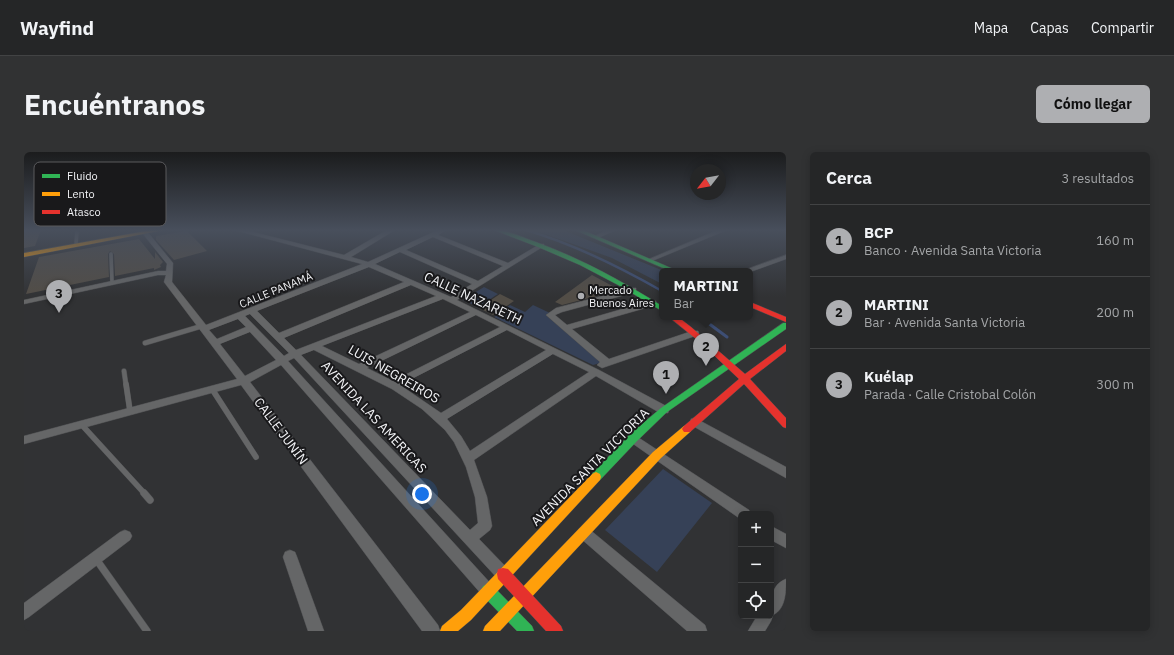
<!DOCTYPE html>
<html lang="es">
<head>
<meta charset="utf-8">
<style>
  :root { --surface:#252627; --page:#313233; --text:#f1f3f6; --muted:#a3a5a7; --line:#424344; --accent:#aeafb2 }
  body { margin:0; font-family:"IBM Plex Sans",sans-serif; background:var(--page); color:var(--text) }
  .controls { position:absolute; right:12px; bottom:12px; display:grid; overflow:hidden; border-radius:6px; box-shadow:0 2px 10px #0003 }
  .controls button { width:36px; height:36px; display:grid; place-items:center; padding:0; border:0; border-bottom:1px solid var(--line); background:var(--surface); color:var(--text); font:20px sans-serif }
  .compass { position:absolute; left:666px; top:12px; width:36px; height:36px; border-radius:50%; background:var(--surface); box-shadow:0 2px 10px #0003; rotate:239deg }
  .you { position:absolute; left:398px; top:342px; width:14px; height:14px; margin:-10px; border:3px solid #fff; border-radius:50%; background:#1a73e8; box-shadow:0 0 0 6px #1a73e833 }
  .badge { display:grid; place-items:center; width:26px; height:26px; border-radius:50%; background:var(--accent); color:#111; font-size:13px; font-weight:700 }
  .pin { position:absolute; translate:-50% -33px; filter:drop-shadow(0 1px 2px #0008) }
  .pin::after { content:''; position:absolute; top:21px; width:14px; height:12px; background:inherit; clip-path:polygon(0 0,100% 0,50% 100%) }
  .popup { position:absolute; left:635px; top:116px; width:94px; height:52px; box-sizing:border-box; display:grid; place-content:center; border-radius:6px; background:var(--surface); filter:drop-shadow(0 1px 3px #0005); font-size:13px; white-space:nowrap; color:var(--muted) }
  .popup b { font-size:15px; color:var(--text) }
  .popup::after { content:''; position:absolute; left:50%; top:100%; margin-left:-8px; border:8px solid transparent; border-top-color:var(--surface) }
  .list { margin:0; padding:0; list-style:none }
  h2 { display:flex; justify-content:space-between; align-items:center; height:52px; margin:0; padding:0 16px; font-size:17px }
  h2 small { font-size:13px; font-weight:400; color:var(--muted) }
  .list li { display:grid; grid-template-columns:26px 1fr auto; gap:12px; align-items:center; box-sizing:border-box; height:72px; padding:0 16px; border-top:1px solid var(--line) }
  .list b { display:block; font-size:15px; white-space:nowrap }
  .list p { margin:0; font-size:13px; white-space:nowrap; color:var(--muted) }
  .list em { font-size:13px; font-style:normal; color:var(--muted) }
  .icon { flex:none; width:22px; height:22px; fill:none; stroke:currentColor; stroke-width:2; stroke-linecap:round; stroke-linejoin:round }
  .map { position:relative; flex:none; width:762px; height:479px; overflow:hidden; border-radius:6px }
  header { display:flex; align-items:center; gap:24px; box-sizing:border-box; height:56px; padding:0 20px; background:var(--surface); border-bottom:1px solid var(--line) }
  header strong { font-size:19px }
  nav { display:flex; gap:22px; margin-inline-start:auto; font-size:14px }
  .intro { display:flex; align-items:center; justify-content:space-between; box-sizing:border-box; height:96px; padding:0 24px }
  h1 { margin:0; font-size:28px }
  .button { padding:10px 18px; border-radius:6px; background:var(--accent); color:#111; font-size:14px; font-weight:700 }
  main { display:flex; gap:24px; padding:0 24px }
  aside { flex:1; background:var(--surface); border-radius:6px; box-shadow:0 2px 10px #0003 }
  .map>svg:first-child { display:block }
</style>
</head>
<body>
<header>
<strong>Wayfind</strong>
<nav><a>Mapa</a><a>Capas</a><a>Compartir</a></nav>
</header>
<div class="intro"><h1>Encuéntranos</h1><a class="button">Cómo llegar</a></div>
<main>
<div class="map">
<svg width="762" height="479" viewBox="0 0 762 479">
  <rect width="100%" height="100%" fill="#313234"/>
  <path fill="#364157" d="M506,78H539L630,115L640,119H638V132L588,106L524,83Z
    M460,135L474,142L454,155L439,148Z
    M486,153L501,160L509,153L526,161L524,165L574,206L576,211L569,213L470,165Z
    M639,317L688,351L633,420L581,378Z"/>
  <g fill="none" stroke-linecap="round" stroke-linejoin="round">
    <path stroke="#3d4e74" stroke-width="2.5" d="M502,78C550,92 594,114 638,139"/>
    <path stroke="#3d4e74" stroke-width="3" d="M676,165L703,185"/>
  </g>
  <path fill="#524d46" d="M0,78H17L11,94L0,96Z
    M163,79L183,99L150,108L132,88V84Z
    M115,87L131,107V100L139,110L136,113L137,115L130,118V116L91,124L90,102L86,99L84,102L85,125L2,142L15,105Z
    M568,123L596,138L538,153L531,150Z
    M476,142L490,149L469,163L455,156Z"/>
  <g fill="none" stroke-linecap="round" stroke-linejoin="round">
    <g stroke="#4d4e50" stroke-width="4">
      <path id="lane-far3" d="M52,93L53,78
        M87,102L88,131"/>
    </g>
    <g stroke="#4d4e50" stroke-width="5.5">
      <path id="lane-far2" d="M121,191L178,174
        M100,219L102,233"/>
    </g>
    <g stroke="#4d4e50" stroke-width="6">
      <path id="lane-far1" d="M102,232L106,259
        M188,237L232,305
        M57,272L121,342"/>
    </g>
    <g stroke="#4d4e50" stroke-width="8">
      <path id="lane" d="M120,341L126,348
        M72,407L123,479"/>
    </g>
    <g stroke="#4d4e50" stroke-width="1">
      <path id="street" d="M116,78H122L149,111L148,130L182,173L338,112L210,78H221L320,103L363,78H371L327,105L344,110L414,78H422L414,83L484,111L516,92H520V94L433,148L575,218L644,255L645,258L644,261H636L572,224L450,308L463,345L468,374L466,378L455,387L484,417L486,422L484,427L479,429L474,427L270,206L264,209L469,434L471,439L469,444L464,446L459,444L257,213L226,230L414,473L416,479H398L217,233L0,292V284L213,227L140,130L142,123H134L0,152V148L134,119H142L143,112ZM409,85L479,114L454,129L382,98ZM376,100L448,132L427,145L351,112ZM345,115L380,130L255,181L233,159ZM387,133L412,144L272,198L260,186ZM419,147L446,160L335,212L298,194ZM226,162L265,201L260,204L221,164ZM452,163L476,175L369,229L343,216ZM214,167L222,175L193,187L185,178ZM483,178L522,198L417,261L376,233ZM226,180L252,208L221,224L196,192ZM290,198L368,237L398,257L421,278L430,290L442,315L451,345L454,371L446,378L277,203ZM529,202L565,220L446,299L437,284L423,267Z
        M583,78H592L574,86L569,85Z
        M694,78H703L628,109L623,108Z
        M762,103V107L726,120L718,119Z
        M609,136H612V140L538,160L531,163L543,173L626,149H632V153L548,177L585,207L668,179H674L675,181L674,183L578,216L573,213L576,210L522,163L532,156Z
        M671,266L762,315V326L667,273L666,270L667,267Z
        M609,282L725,358L726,362H717V367L715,366L605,289L603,286L605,283Z
        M747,374L762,382V396L747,388Z
        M560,375L565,377L681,473L683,479H663L555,385L553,381L555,377Z
        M101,378L106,380L108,384L106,388L5,465L0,468V451L96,380Z
        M266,398L271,400L273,405L300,479H284L259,405L261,400Z
        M762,427C762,439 762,457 749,463L747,469L741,479H724L733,464H747C747,449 746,433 762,427Z"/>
    </g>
    <g stroke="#4d4e50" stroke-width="1">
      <path id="fast" d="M470,78C485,78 498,85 512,90C556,106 598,129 638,154V159L596,134L556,113L514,95Z
        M551,78H559L654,119H646Z
        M759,171H762V177L643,260L613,289L576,328L572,330L568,328L567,325L568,322L605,283L637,256Z
        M464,432L469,434L508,474L510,479H493L459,444L457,439L459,434Z"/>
    </g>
    <g stroke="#4d4e50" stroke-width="1">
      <path id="slow" d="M127,78H140L0,105V101Z
        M663,273L666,274L668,277L666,280L637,306L476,479H459L461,474L629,300L660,274Z
        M572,320L576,322L577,325L576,328L447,468L434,479H416L418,474L437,458L568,322Z"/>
    </g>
    <g stroke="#4d4e50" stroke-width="1">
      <path id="jam" d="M726,150L762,165V170L726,155Z
        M645,165H654L667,175L721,222L762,192V199L726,227L762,266V276L759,275L720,232L666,280H660L658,277L660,274L715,227L677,191Z
        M479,416L484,417L537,474L539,479H522L474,427L473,422L474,417Z"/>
    </g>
    <use href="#lane-far3" stroke="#656667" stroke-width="3.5"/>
    <use href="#lane-far2" stroke="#656667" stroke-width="4.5"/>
    <use href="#lane-far1" stroke="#656667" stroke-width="5.5"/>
    <use href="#lane" stroke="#656667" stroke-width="7"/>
    <use href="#street" fill="#656667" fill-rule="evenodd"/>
    <use href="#fast" fill="#30b455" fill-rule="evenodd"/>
    <use href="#slow" fill="#ff9f0a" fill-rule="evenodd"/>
    <use href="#jam" fill="#e5322d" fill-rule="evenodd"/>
  </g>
  <linearGradient id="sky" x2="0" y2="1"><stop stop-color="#1b1c1d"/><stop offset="0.54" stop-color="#484f5c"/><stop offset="1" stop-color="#484f5c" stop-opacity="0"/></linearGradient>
  <rect width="762" height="145" fill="url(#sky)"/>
  <circle fill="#aeafb2" stroke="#19191b" stroke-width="1.5" cx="557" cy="144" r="4"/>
  <g text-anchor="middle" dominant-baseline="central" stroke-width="4" stroke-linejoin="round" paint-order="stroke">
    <g font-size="11" fill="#f2f3f6" stroke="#19191b">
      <text transform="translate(252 138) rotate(-22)">CALLE PANAMÁ</text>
    </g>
    <g font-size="11" fill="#f2f3f6" stroke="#19191b" text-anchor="start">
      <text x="565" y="138">Mercado<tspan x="565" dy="13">Buenos Aires</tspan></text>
    </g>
    <g font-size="13" fill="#f2f3f6" stroke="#19191b">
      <text transform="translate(449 146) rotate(25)">CALLE NAZARETH</text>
      <text transform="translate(370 222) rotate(30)">LUIS NEGREIROS</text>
      <text transform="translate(350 265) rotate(47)">AVENIDA LAS AMERICAS</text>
      <text transform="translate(257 279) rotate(53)">CALLE JUNÍN</text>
      <text transform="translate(566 315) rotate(-45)">AVENIDA SANTA VICTORIA</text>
    </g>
  </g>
  <rect x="10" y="10" width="132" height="64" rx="6" fill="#19191b" stroke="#5a5a5d" stroke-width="1"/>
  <rect x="18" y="22" width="18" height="4" fill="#30b455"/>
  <rect x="18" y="40" width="18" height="4" fill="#ff9f0a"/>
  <rect x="18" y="58" width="18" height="4" fill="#e5322d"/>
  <g font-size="11" fill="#f2f3f6">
    <text x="43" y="28">Fluido</text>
    <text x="43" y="46">Lento</text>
    <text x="43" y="64">Atasco</text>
  </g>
</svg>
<div class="controls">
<button>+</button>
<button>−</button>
<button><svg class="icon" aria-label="locate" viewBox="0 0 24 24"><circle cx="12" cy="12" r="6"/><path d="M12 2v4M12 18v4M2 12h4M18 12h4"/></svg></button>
</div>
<svg class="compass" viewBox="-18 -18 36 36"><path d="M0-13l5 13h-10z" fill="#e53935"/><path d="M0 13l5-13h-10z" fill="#a3a5a7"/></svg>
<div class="you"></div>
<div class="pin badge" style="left:642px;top:242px">1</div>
<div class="pin badge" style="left:682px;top:214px">2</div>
<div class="popup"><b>MARTINI</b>Bar</div>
<div class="pin badge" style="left:35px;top:161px">3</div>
</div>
<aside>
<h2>Cerca<small>3 resultados</small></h2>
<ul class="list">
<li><span class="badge">1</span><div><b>BCP</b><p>Banco · Avenida Santa Victoria</p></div><em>160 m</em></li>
<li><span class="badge">2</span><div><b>MARTINI</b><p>Bar · Avenida Santa Victoria</p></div><em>200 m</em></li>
<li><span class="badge">3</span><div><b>Kuélap</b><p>Parada · Calle Cristobal Colón</p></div><em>300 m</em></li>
</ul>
</aside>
</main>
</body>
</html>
